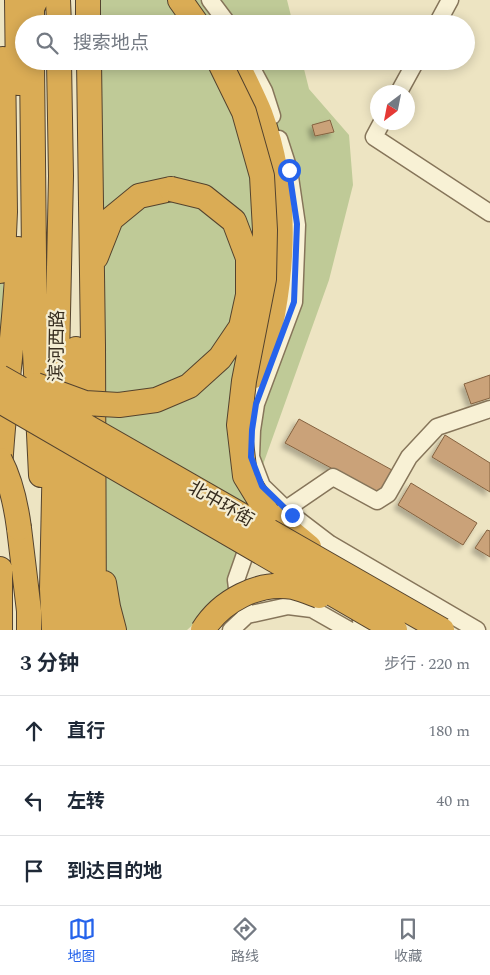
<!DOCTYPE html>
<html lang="zh">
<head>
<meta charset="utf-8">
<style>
  :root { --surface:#fff; --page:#f2f2f3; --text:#1f2937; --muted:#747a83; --line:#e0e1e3; --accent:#2563eb }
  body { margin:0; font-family:Spectral,"Noto Sans SC",serif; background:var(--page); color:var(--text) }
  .compass { position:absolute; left:370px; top:85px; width:45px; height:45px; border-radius:50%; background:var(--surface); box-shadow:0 2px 12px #0003; rotate:212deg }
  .stop { position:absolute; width:15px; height:15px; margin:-11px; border:4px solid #2563eb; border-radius:50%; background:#fff }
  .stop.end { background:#2563eb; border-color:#fff; box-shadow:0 1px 5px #0008 }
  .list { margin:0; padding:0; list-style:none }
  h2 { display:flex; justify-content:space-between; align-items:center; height:65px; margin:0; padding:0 20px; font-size:21px }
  h2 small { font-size:16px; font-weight:400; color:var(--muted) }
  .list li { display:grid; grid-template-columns:32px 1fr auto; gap:15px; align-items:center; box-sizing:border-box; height:70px; padding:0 20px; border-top:1px solid var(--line) }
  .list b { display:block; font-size:19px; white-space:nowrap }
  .list em { font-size:16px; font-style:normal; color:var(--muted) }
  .icon { flex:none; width:28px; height:28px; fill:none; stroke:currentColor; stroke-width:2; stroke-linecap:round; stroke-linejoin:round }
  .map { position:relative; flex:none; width:490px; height:630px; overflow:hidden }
  .search { position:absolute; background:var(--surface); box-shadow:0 2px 12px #0003; left:15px; right:15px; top:15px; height:55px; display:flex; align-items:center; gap:12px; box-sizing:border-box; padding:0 18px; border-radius:28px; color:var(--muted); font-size:19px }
  .sheet { height:275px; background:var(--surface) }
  nav { display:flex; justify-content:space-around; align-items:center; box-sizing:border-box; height:70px; border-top:1px solid var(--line); background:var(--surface); font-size:14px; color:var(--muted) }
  nav a { display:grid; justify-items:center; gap:2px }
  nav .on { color:var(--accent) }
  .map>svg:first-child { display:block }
</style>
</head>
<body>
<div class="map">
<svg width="490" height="630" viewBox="0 0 490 630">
  <defs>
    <filter id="shadow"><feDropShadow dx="-4" dy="4" stdDeviation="2.5" flood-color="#0004"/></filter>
  </defs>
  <rect width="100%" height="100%" fill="#ede4c2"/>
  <path fill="#bfca97" d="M99,0H287L293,24H99Z
    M99,61H302L309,89L349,135L353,185L329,280L246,512L228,593L187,630H36L100,220Z
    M0,254L6,312L0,407Z"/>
  <path fill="#caa279" stroke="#846240" filter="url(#shadow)" d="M330,120L334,132L315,136L312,125Z
    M490,375V398L471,404L464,384Z
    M299,419L392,470L379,494L285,443Z
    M445,435L490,463V492L432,457Z
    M411,483L477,523L463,545L398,505Z
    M487,530L490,531V557L475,548Z"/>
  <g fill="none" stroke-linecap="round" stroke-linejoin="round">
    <g stroke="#86755a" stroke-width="19">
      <path id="minor" d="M210,0L228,24
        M437,24L450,0
        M248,61L264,91L272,116
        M399,92L416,61
        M382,122L374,137L490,213
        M279,139L289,170L297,225L294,302L256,404L252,430L251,457L262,486L292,515L330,544L477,630
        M286,509L333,477L377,501L388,494L409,457L437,427L490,409
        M247,615L237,588L236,580L251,537
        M231,630L247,615L288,606L312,609L349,630
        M362,630L361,620L365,603"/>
    </g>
    <g stroke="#54432e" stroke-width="26">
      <path id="highway" d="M17,0L18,83
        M58,0L59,24
        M88,0V24
        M180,0L197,24
        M32,24V8L36,0
        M32,61L35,352L41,475
        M89,61L93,345L94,630
        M236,61C244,79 253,96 260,113C284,177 285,248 273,314C269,335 260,355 254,376
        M96,257L111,219L139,196L171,189
        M0,271L3,257L5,212L3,59
        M0,472C3,398 17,324 18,249
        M267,512L309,547
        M19,528L29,611V630
        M0,569V630
        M104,583L108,607L114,630
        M54,630L52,589L61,176L59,61
        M75,630L76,349"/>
    </g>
    <use href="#minor" stroke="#f8f1d5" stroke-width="16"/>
    <use href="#highway" stroke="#daac55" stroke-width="24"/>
    <g stroke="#54432e" stroke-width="26" stroke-linecap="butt">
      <path id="highway-bridge" d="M219,61L244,112L262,176L265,230L264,279L244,381L239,425L245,476L267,512
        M0,377L442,630
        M36,385L85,403L119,405L156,400L189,386L220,358L241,327L248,295V258L234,221L204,197L171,189
        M0,401L395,630
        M0,460C11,481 16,505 19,528
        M203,630C221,601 258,581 293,587C302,589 311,593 319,596"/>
    </g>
    <use href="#highway-bridge" stroke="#daac55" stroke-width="24"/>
  </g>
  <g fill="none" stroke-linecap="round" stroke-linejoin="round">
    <path stroke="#2563eb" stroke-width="6" d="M289,170L297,224L294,302L256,404L252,430L251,457L262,486L292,515"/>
  </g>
  <g text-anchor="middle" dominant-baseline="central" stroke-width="4.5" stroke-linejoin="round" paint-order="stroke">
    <g font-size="18" fill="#362c1e" stroke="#f4edd2">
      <text transform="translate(57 346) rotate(-89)">滨河西路</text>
      <text transform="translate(221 504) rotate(30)">北中环街</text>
    </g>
  </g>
</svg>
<svg class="compass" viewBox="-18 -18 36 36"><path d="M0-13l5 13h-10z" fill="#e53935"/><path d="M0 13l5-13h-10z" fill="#747a83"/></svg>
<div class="stop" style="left:289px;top:170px"></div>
<div class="stop end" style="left:292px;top:515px"></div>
<div class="search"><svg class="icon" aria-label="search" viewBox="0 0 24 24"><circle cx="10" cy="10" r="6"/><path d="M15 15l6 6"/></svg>搜索地点</div>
</div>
<section class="sheet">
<h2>3 分钟<small>步行 · 220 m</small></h2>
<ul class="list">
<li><svg class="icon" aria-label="ahead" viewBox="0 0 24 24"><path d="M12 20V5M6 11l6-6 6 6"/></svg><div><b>直行</b></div><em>180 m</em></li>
<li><svg class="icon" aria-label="left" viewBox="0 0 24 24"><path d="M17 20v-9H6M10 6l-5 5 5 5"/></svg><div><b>左转</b></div><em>40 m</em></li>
<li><svg class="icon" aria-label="arrive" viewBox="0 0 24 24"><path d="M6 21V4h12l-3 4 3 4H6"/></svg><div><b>到达目的地</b></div></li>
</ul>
</section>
<nav>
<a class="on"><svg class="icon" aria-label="map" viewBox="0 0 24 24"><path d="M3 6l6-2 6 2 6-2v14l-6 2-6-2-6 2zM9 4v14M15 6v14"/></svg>地图</a>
<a><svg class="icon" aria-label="directions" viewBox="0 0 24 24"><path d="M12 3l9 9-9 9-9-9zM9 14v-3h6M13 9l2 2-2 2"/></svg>路线</a>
<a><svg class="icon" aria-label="saved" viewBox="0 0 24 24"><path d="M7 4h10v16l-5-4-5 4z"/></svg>收藏</a>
</nav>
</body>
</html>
